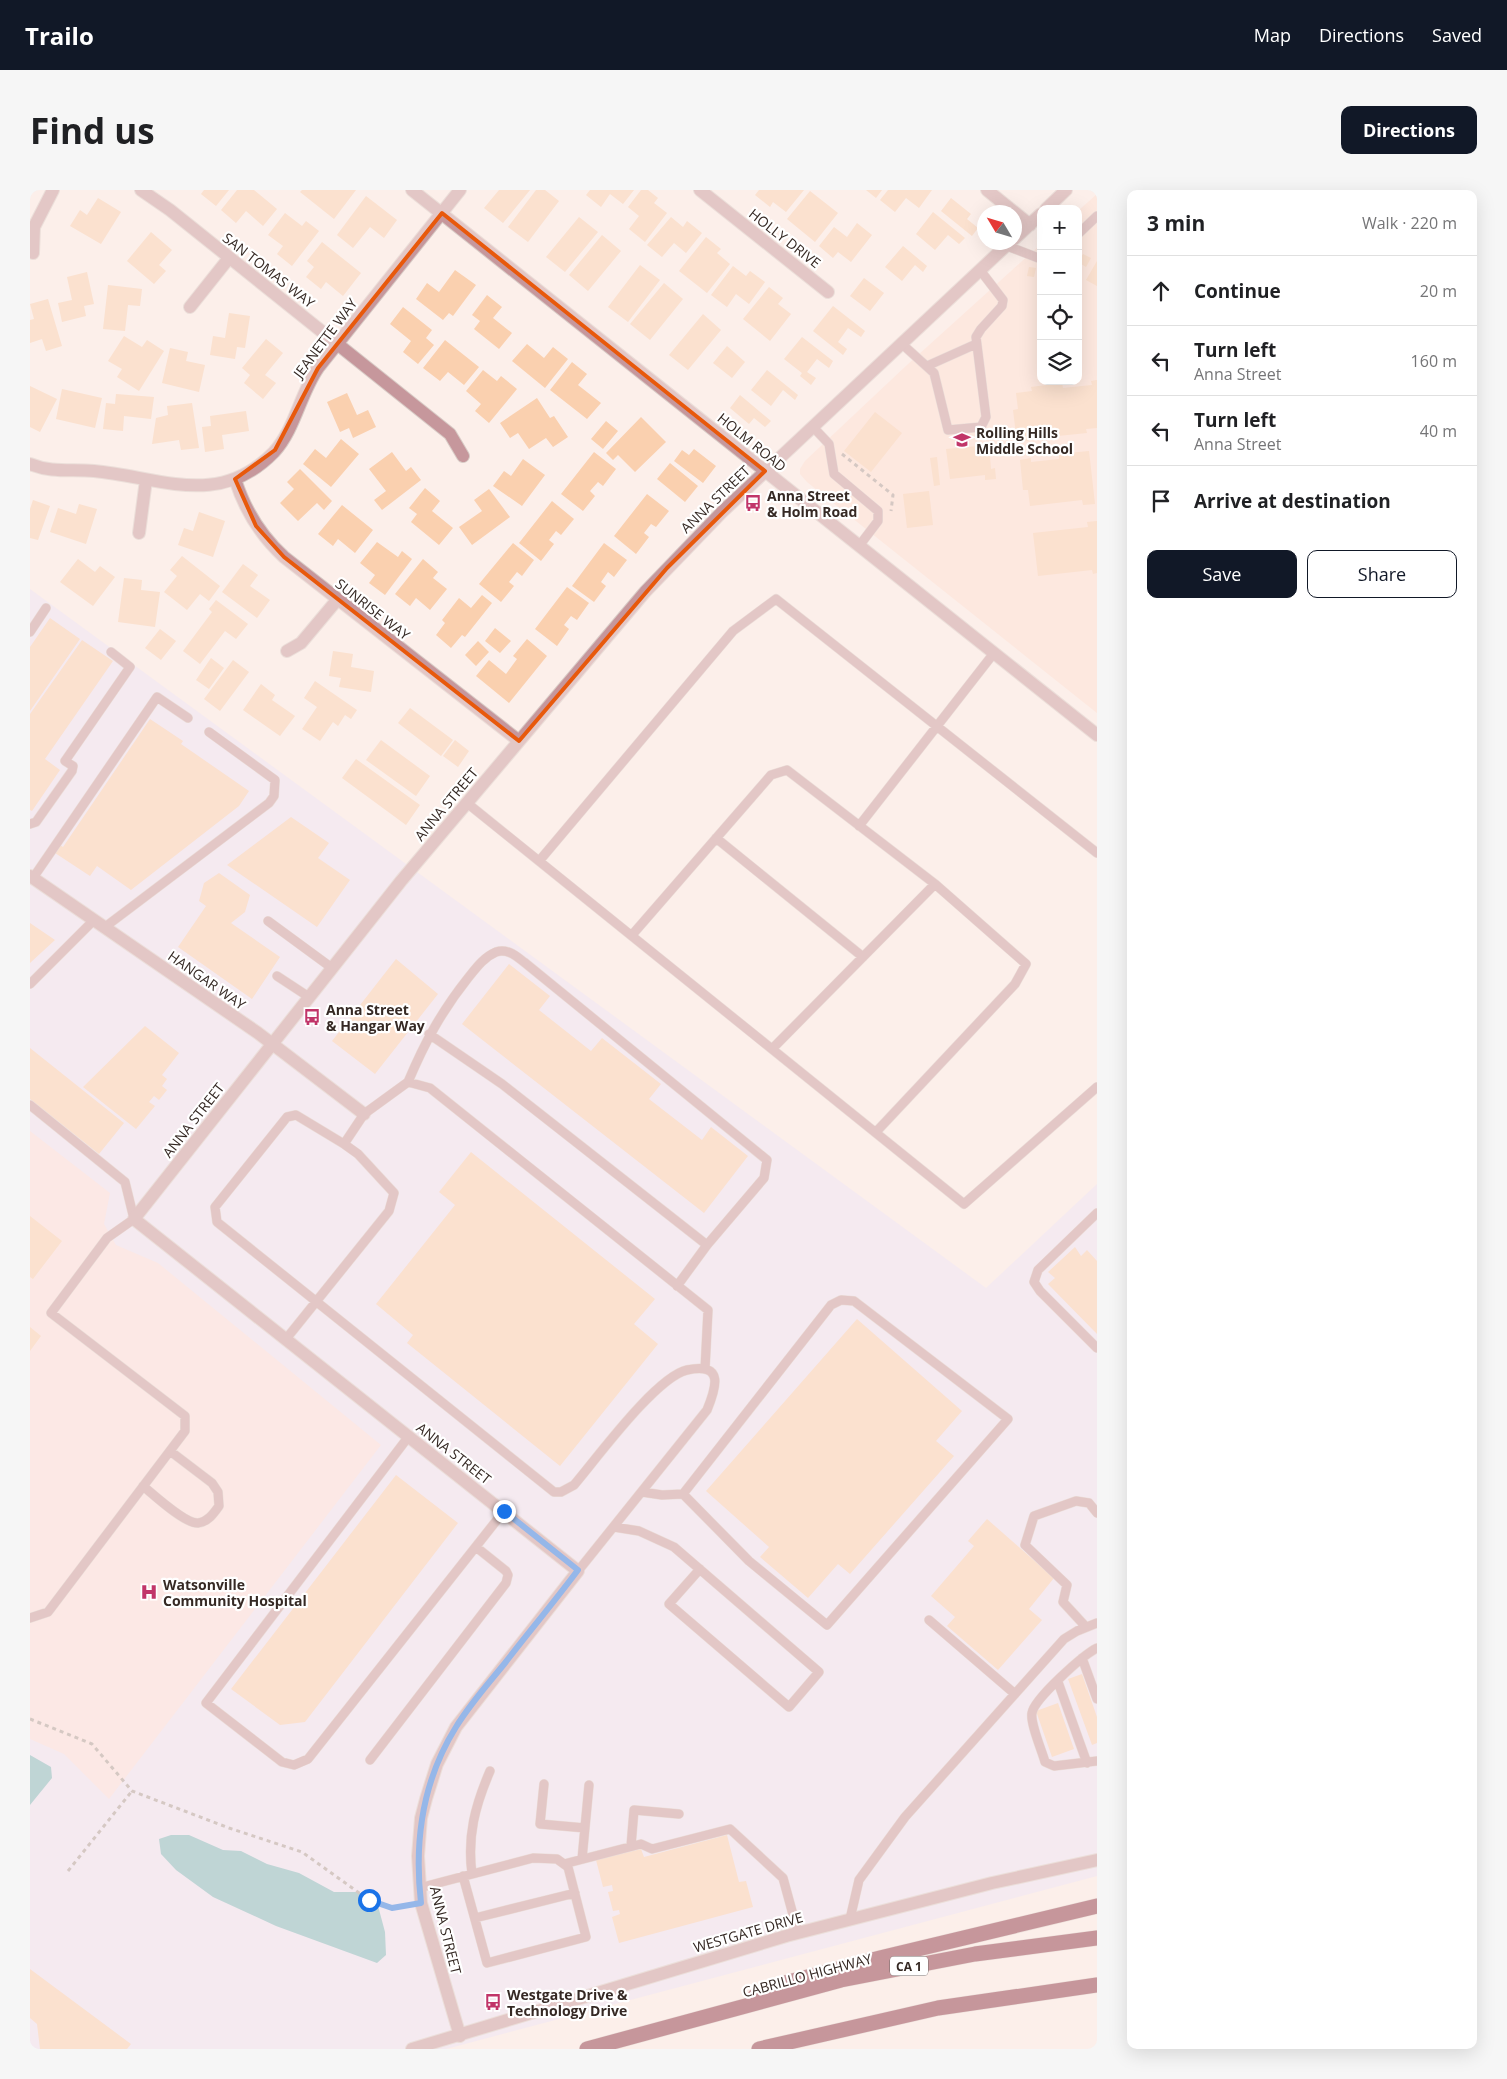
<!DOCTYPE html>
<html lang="en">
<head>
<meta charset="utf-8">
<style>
  :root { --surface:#fff; --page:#f6f6f6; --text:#202124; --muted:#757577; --line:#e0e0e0; --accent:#111827 }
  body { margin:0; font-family:"Open Sans",sans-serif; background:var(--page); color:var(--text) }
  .controls { position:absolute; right:15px; top:15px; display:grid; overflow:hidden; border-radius:10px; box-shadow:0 5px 20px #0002 }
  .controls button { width:45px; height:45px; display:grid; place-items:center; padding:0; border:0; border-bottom:1px solid var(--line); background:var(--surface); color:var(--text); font:25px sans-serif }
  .compass { position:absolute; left:947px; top:15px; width:45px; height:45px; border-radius:50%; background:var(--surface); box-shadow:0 5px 20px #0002; rotate:308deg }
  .stop { position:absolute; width:15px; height:15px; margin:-11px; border:4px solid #1a73e8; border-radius:50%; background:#fff }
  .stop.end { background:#1a73e8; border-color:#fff; box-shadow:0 1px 5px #0008 }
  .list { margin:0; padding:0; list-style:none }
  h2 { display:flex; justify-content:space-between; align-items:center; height:65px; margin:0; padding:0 20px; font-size:21px }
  h2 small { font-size:16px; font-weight:400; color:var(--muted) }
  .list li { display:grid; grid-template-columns:32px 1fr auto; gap:15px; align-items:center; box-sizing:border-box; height:70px; padding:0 20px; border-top:1px solid var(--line) }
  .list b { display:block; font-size:19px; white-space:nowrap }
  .list p { margin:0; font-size:16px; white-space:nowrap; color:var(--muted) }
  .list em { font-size:16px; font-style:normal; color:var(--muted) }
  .actions { display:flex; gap:10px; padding:15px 20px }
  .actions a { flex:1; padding:11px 0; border:1px solid var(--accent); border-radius:10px; text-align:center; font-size:18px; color:var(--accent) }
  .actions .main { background:var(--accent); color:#fff }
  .icon { flex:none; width:28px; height:28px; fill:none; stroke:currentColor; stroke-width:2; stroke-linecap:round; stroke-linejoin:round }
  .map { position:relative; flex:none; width:1067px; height:1859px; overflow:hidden; border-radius:10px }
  header { display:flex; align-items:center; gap:30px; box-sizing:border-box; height:70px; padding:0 25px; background:var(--accent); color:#fff }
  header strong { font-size:24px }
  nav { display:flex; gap:28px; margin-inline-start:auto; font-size:18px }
  .intro { display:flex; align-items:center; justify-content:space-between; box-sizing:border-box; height:120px; padding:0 30px }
  h1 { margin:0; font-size:35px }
  .button { padding:12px 22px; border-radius:10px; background:var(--accent); color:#fff; font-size:18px; font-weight:700 }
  main { display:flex; gap:30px; padding:0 30px }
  aside { flex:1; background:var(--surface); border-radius:10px; box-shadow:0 5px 20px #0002 }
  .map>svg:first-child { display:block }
</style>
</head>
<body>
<header>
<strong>Trailo</strong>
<nav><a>Map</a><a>Directions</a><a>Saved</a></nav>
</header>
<div class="intro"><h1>Find us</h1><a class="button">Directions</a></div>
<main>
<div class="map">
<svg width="1067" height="1859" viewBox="0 0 1067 1859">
  <rect width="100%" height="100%" fill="#fcefea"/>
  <path fill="#ffdfd2" d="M1067,4V523L777,292L770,284V279L775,271L877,175L1011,54V191H1048V21Z"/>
  <path fill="#ede4f9" d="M0,399L956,1098L1067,994V1686L416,1859H0Z"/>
  <path fill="#fce1df" d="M0,941L80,1003L74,1034L86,1055L128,1073L351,1255L79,1609L34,1564L0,1549Z"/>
  <path fill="#77b5bd" d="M0,1565L21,1577L22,1588L0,1615Z
    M141,1645H159L193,1660L211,1661L237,1674L269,1683L304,1702H327L339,1706L347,1712L355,1742L356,1765L347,1773L246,1736L183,1707L146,1680L131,1664L129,1649Z"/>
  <path fill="#fad0af" d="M174,0H199L186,16L171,4Z
    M207,0H224L247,19L233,36L216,21L206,33L191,20Z
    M272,0H326L304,29L270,2Z
    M469,0H500L473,33L454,18Z
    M506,0H515L529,11L498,52L478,37Z
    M560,0H604L593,14L580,4L571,17L556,5Z
    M611,0H618L628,8L624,13L637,23L615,52L599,39L609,26L598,17Z
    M729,0H774L756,22L743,12L740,17L725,5Z
    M836,0H852L846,8Z
    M858,0H902L889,18L876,8L865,22L850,10Z
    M780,1L808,23L785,52L757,29Z
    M336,6L367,30L354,48L340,37L323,58L307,45Z
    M68,8L91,22L71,54L40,36L50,20L57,25Z
    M921,8L941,24L937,29L948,38L942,46L911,21Z
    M903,22L935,48L929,54L918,45L905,60L886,44Z
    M255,23L272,36L276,31L289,41L262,76L247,64L253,56L238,45Z
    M549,27L568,42L535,82L516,67Z
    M641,27L653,37L657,31L672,43L656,63L644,53L632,67L617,55Z
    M827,33L842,45L821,72L808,62L803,68L789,56L804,37L817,47Z
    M121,42L142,60L129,75L136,81L124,94L97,71Z
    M572,45L591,61L558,101L539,85Z
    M676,47L691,59L687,63L700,74L677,103L649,81Z
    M292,52L331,83L313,106L296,92L291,99L276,87L284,77L277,71Z
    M873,56L897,76L893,82L885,75L872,91L855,77Z
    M1053,64L1061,68L1056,77L1048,72Z
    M1067,71V96L1056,90Z
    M610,75L630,90L598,132L578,117Z
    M703,76L716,86L720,81L735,92L719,114L706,104L697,117L681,105Z
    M999,77L1006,78L1004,87L997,86Z
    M425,80L446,95L423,126L419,123L413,130L386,109L397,93L409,102Z
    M57,82L64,114L54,116L56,126L32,132L28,113L42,110L37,87Z
    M834,88L854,103L840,121L820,106Z
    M634,93L653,109L620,150L600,134Z
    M78,95L112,99L110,116L98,115L95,141L73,139Z
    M739,97L753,108L748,114L761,124L740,151L713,129Z
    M457,105L472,117L463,128L482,143L469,159L444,139L450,131L442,125Z
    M18,109L32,156L16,161L12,149L0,153V130L4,129L0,114Z
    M803,116L835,141L831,147L818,138L808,152L817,159L813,165L783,141Z
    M373,117L402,140L396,148L404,155L388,174L373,162L381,151L360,134Z
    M199,123L220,126L215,158L207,157L205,169L180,165L183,146L195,148Z
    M673,124L691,140L658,180L639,165Z
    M94,146L112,157L117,150L134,161L109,201L87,187L92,179L78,171Z
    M772,147L803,171L799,178L787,169L777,182L786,188L781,195L770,186L772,183L754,169Z
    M236,149L253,163L235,185L246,193L233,209L214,193L220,185L212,178Z
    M415,150L449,177L434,195L418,182L410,191L393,178Z
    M497,154L514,168L523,157L538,169L515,198L482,171Z
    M697,156L715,172L702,188L683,173Z
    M140,158L158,162L156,171L175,175L169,202L132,193Z
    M542,172L557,184L548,195L571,213L557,229L520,200Z
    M453,180L467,191L471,186L487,199L459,233L445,221L451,214L436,201Z
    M737,180L768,205L765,210L753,200L741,216L721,200Z
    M1067,190V238L1056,239L1057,243L1008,248L1007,244L998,246L999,251L987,252L983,220L988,219L986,203L1002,201L1001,197L1032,193L1033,198L1062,195L1061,191Z
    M0,196L27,209L10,242L0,237Z
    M32,199L72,208L65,238L26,229Z
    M317,203L327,225L338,220L346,237L323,248L319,238L310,242L297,212Z
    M86,204L124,207L121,229L94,226L93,241L73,239L76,213L85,214Z
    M710,205L741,231L735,237L724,228L719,234L700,218Z
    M507,208L520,228L524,226L538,247L523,257L516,248L499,259L488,243L480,248L470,233Z
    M162,213L169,258L151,260L149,250L122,254L126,228L138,225L137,216Z
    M216,221L219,241L192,245L194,259L175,262L172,237L181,236L180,226Z
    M845,222L872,243L841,282L814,261Z
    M611,227L636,252L605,282L588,265L583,270L576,263Z
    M576,231L588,241L573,259L561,249Z
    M311,249L329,264L301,297L273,274L285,259L296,268Z
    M959,255L961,279L965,278L966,289L955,290V285L920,289L916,259Z
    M664,259L686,276L673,293L644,271L652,260L659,265Z
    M1059,261L1065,314L1053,315L1052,310L1000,316L998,300H993L990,270L1001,268V272L1029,269V264Z
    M362,262L376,281L381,277L391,290L352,320L344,310L356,301L339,279Z
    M564,262L586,279L573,296L568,292L560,301L565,306L553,321L531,304Z
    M907,267L910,295L904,296L900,268Z
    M493,269L515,285L492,316L463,296L474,281L481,286Z
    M640,273L668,296L655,312L627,289Z
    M270,279L302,311L294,320L287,313L268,331L250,313L264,299L257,292Z
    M395,298L410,311L402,321L423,338L409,355L381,332L387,324L379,318Z
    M459,299L480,327L442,355L429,337L452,321L444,310Z
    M899,301L903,335L877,338L873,304Z
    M617,304L639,321L626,337L621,334L614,343L619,347L606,364L584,346Z
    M3,310L20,316L8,350L0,348V319Z
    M522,311L544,329L531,345L526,341L519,350L524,354L511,371L489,353Z
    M49,314L67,319L56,354L20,342L28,318L46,324Z
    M312,315L343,340L325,363L308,349L303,356L288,344Z
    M169,322L195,331L183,367L148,355L154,338L163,341Z
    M1067,331V383L1063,384L1062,380L1008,386L1003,343L1058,337L1057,332Z
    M347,352L368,367L372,361L382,369L355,405L339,393L345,385L330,373Z
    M483,353L504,370L492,386L487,382L479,392L484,396L471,412L449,394Z
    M574,353L597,370L584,387L578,382L571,392L576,396L564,412L542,396Z
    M152,366L190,396L179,411L170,404L157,420L134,402L147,386L140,380Z
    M48,369L65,382L70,376L85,387L63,416L30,392Z
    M393,369L408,382L403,388L417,399L400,420L386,408L380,416L365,404Z
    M213,374L228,385L220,396L240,410L227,428L192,402Z
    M94,388L112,390L111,400L130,402L125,437L88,432Z
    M537,397L559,413L547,430L541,426L534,435L539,439L527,456L505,439Z
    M452,405L462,413L435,447L432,445L421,458L406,445L415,433L412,430L429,408L441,418Z
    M186,410L218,434L206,449L195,441L170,474L153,461L182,422L179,419Z
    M20,428L50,449L0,521V457Z
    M465,438L481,451L470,463L455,451Z
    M130,439L146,451L131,470L115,458Z
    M497,449L517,466L479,513L446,486L459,470L476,484L487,469L483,466Z
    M52,450L83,471L15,569L30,580L2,621L0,620V524Z
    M448,451L459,462L446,476L435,465Z
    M303,461L323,464L321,477L344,481L341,502L309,497L311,488L299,486Z
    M181,468L194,478L179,499L166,490Z
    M203,470L219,482L190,521L174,509Z
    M285,491L327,520L321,529L315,525L308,536L303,532L290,551L272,539L287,517L274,508Z
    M231,494L245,505L242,510L265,526L250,546L213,520Z
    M380,518L423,550L411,566L368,533Z
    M120,529L153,551L151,554L219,601L209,616L101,700L67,676L60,686L25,663L30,655L33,657Z
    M351,550L400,586L386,606L336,570Z
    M425,550L439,561L428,577L413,566Z
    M326,569L390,615L376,635L312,588Z
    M261,627L299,653L288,668L320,690L287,737L197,675Z
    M189,683L220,705L215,722L201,733L250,767L222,809L148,757L176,716L169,711L174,693Z
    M0,733L25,750L0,773Z
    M366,769L408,804L345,884L302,851Z
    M479,774L520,806L509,820L561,861L572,848L631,894L619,909L672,950L681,937L718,966L674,1023L432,834Z
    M115,836L149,863L132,885L137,889L132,896L137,900L129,910L124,906L119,912L125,916L106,939L53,897Z
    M0,858L94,933L69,964L0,909Z
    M441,962L625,1109L604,1134L628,1154L530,1276L377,1153L383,1145L346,1114L425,1015L409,1002Z
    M0,1026L32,1051L3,1089L0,1087Z
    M1045,1057L1051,1066L1057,1060L1067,1071V1144L1018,1094L1025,1088L1018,1082Z
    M827,1129L932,1221L906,1251L924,1266L820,1384L808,1374L778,1408L730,1367L739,1357L676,1301Z
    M0,1137L11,1146L0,1161Z
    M366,1285L428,1333L275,1532L250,1535L201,1499Z
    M957,1329L1024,1388L999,1419L1012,1430L968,1480L917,1436L925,1427L901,1406L944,1356L938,1351Z
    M1052,1484L1067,1527V1553L1062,1555L1038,1489Z
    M1028,1513L1044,1559L1022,1567L1006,1521Z
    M697,1645L709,1692L716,1691L723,1717L589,1753L582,1727L590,1724L589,1720L583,1721L578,1702L583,1701L582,1695L573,1697L566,1670L611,1659L614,1667Z
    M0,1779L101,1854L97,1859H10L7,1834L0,1828Z"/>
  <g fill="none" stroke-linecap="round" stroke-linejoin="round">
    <g stroke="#d8cbc6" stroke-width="10">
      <path id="service" d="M1048,44L1067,26
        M977,56L1011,69
        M872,154L904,183L918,240L951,237L956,227L946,147L951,139L972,116L973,110L950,80
        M897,176L946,154
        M783,237L799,254L804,284L848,321V331L829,356
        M0,442L16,418
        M437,613L934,1014L1067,897
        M0,634L6,632L42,581L43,576L35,571L100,477L81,462
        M829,636L964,463
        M686,648L833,767
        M510,670L703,441L746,409L1067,663
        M3,688L127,507L158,528
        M238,731L302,778
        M75,737L239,613L244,606L245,590L179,542
        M602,745L741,585L757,580L905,694L996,774L985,794L846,942
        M247,786L279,807
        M0,794L64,730
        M399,844L472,894L677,1055
        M743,858L905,694
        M378,892C395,852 411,822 438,788C446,778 454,767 466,762C477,758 486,766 494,772L737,970L734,988L677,1055L647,1096
        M0,915L95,992L104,1029L77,1048L21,1123L155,1226V1241L18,1422L0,1428
        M314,954L266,925L257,927L185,1017L187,1032L524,1302H531L544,1295C567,1268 626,1187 657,1180C695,1172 686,1198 677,1220L548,1381
        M1067,1023L1008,1080L1004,1092L1010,1101L1067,1158
        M256,1149L359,1021L364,1003L328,964L314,954L334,924L378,892L400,898L678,1120L675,1179
        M379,1246L176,1513L252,1572L264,1575L278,1569L474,1321
        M113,1296C124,1305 155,1334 168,1333C178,1332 184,1323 189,1316L188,1302L182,1293L140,1261
        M612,1302L632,1305L653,1304L719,1371L797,1435L978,1229L824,1111L811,1110L801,1115L653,1304
        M584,1337L609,1341L644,1357L789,1482L759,1517L639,1414L670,1379
        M899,1430L985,1504
        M1056,1437L1033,1412L1037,1395L995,1355L1004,1326L1046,1311L1059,1313L1067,1323
        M1067,1458C1053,1465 1004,1509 1002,1523C1000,1533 1012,1561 1015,1572L1024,1576L1067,1571
        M1052,1468L1067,1509
        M1028,1492L1057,1573
        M340,1570L476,1393L478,1385L476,1381L446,1357
        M514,1594L510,1634L555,1638
        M601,1656L604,1620L649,1624
        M552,1669L559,1595
        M534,1674L611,1654L622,1659L700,1639L753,1688L768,1743
        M442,1684C437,1646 445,1616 460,1581
        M389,1698L503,1668L527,1669L538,1677L556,1747L457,1773L433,1686
        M445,1728L545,1703
        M820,1729L829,1690L875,1627L1034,1449L1047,1441L1067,1433"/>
    </g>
    <g stroke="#d8cbc6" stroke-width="14">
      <path id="minor" d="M111,0L140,20L420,244L433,266
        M670,0L798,102
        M957,0L1000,35
        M1016,19L1036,0
        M984,49L1011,24
        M3,63L4,37L23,0
        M160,117L199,68
        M0,274C22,283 41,279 64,281C130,287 189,319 244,262C265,239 270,204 288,178L430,0
        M205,289C215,321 230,345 254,367L489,551
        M109,343L116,290
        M257,461L271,453L307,410
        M0,686L228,843L334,924
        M430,1846L391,1713L388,1666L391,1628L396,1609L407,1574L426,1537L548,1381L104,1029L371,691L615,402L692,322L980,52"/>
    </g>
    <g stroke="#d8cbc6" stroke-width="14">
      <path id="tertiary" d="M382,0L1067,545
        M382,1859L756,1746L962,1693L1067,1670"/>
    </g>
    <g stroke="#d8cbc6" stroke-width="16">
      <path id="motorway" d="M725,1806L751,1794L850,1768L1067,1716
        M557,1859L811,1790L945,1764L1067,1748
        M729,1859L908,1818L1067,1795"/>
    </g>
    <path stroke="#a79a95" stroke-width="3" stroke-dasharray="4 4" stroke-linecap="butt" d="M812,264L863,305L861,321
      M0,1529L62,1554L102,1601L199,1638L272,1662L339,1710L362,1718L379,1715
      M38,1681L102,1601"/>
    <use href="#service" stroke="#c6979c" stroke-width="9"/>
    <use href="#minor" stroke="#c6979c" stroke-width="12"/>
    <use href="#tertiary" stroke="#c6979c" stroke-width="12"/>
    <use href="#motorway" stroke="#862a3d" stroke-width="15"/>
  </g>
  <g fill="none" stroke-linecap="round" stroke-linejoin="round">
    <path stroke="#1a73e8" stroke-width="6" d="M339,1710L362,1718L391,1713C384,1652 393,1590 426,1537C440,1514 458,1494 475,1473C499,1442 524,1412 548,1380L474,1321"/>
  </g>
  <path d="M0 0H1067V1859H0ZM412,23L735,281L637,378L489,551L254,367L226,336L205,289L245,260L288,178Z" fill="#fcefea" fill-opacity=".55" fill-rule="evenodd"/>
  <path fill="none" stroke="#e8590c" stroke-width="4" stroke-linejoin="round" d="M412,23L735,281L637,378L489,551L254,367L226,336L205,289L245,260L288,178Z"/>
  <defs>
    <g id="school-bare" transform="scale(1.35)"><path d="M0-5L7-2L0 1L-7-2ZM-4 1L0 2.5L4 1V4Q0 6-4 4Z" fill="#c13569" stroke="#fff" stroke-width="2.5" paint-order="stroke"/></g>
    <g id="bus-bare" transform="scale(1.35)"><path d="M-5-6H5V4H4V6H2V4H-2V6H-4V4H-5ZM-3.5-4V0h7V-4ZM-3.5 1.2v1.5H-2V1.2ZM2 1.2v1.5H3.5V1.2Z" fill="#c13569" stroke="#fff" stroke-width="2.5" paint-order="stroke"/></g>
    <g id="hospital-bare" transform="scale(1.35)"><path d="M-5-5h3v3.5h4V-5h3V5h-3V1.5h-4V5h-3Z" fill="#c13569" stroke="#fff" stroke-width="2.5" paint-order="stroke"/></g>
  </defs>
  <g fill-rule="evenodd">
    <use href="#school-bare" x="932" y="250"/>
    <use href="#bus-bare" x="723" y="313"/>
    <use href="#bus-bare" x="282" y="827"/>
    <use href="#hospital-bare" x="119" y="1402"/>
    <use href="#bus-bare" x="463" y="1812"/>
  </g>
  <g text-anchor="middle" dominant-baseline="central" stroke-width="4.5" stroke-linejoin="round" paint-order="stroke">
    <rect fill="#fff" stroke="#726966" stroke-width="1" x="860" y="1766.5" width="38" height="19" rx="4"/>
    <g font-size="12" font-weight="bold" fill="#352924">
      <text x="879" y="1776">CA 1</text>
    </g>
    <g font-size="14" fill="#352924" stroke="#fff">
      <text transform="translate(755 48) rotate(38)">HOLLY DRIVE</text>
      <text transform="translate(239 80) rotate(38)">SAN TOMAS WAY</text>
      <text transform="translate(295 148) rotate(-53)">JEANETTE WAY</text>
      <text transform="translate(722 252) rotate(39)">HOLM ROAD</text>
      <text transform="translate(685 309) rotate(-44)">ANNA STREET</text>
      <text transform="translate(343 419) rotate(38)">SUNRISE WAY</text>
      <text transform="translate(416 614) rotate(-50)">ANNA STREET</text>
      <text transform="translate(177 790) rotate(35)">HANGAR WAY</text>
      <text transform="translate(163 930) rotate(-52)">ANNA STREET</text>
      <text transform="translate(424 1263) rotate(38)">ANNA STREET</text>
      <text transform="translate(416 1740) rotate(76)">ANNA STREET</text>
      <text transform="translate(718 1742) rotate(-16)">WESTGATE DRIVE</text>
      <text transform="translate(777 1785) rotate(-15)">CABRILLO HIGHWAY</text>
    </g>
    <g font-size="14" font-weight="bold" fill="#352924" stroke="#fff" text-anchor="start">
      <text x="946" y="242">Rolling Hills<tspan x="946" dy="16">Middle School</tspan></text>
      <text x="737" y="305">Anna Street<tspan x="737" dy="16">&amp; Holm Road</tspan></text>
      <text x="296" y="819">Anna Street<tspan x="296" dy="16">&amp; Hangar Way</tspan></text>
      <text x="133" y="1394">Watsonville<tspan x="133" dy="16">Community Hospital</tspan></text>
      <text x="477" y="1804">Westgate Drive &amp;<tspan x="477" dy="16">Technology Drive</tspan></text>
    </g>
  </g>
</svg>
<div class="controls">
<button>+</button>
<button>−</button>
<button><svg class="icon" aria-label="locate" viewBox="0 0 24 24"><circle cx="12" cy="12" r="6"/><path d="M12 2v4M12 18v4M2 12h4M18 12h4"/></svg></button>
<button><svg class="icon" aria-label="layers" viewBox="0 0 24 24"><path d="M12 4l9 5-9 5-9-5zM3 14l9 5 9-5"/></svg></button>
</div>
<svg class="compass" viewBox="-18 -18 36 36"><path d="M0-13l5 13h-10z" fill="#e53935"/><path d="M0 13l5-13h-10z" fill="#757577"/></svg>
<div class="stop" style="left:339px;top:1710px"></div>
<div class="stop end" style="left:474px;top:1321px"></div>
</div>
<aside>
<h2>3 min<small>Walk · 220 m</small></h2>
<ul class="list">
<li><svg class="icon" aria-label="ahead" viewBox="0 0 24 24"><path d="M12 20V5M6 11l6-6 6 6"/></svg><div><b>Continue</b></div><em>20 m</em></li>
<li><svg class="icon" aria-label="left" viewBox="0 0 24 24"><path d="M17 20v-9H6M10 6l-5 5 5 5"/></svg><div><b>Turn left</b><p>Anna Street</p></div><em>160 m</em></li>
<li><svg class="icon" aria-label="left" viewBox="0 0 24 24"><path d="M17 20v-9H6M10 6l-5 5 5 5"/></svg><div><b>Turn left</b><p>Anna Street</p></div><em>40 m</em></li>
<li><svg class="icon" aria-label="arrive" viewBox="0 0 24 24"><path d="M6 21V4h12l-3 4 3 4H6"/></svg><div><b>Arrive at destination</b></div></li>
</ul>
<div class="actions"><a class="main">Save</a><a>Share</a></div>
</aside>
</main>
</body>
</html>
